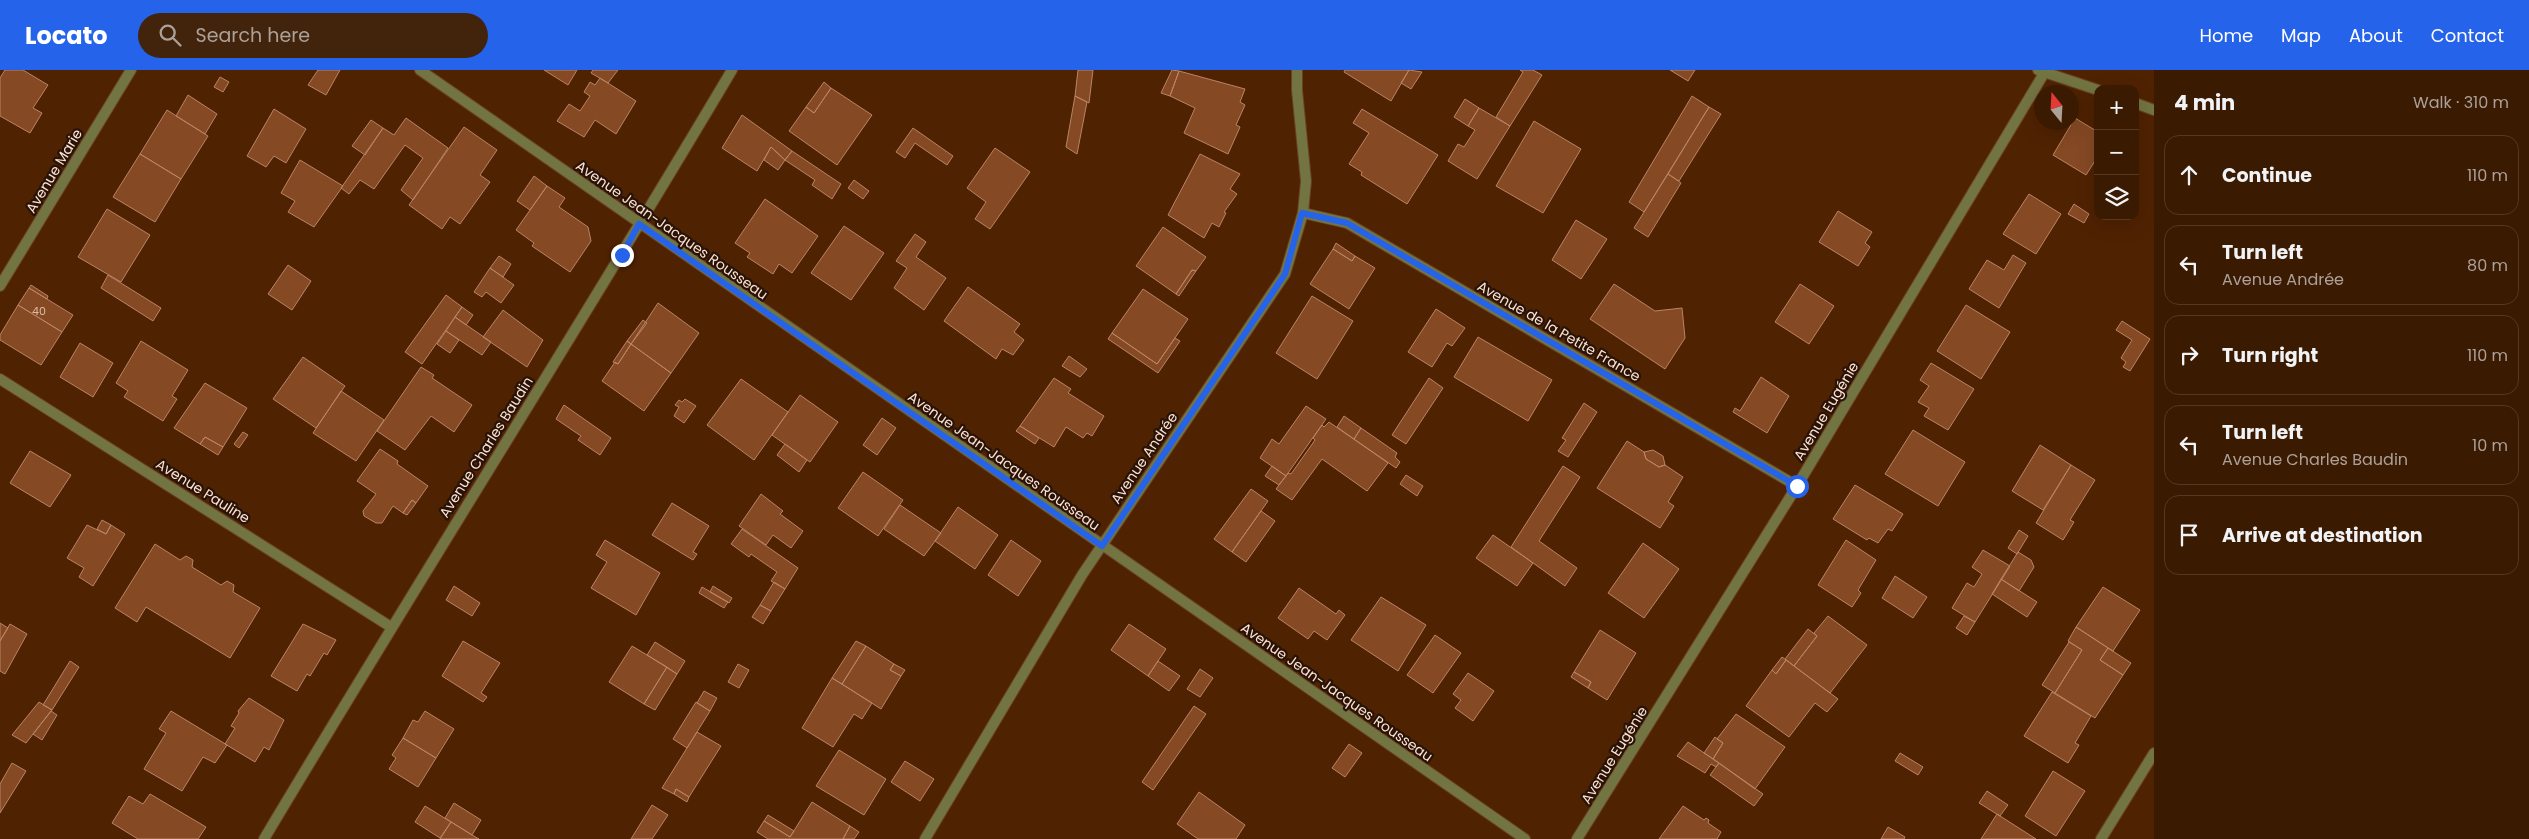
<!DOCTYPE html>
<html lang="en">
<head>
<meta charset="utf-8">
<style>
  :root { --surface:#3b1a02; --page:#42230c; --text:#f1f3f6; --muted:#aca199; --line:#543824; --accent:#2563eb }
  body { margin:0; font-family:Poppins,sans-serif; background:var(--page); color:var(--text) }
  .controls { position:absolute; right:15px; top:15px; display:grid; overflow:hidden; border-radius:10px; box-shadow:0 5px 20px #0002 }
  .controls button { width:45px; height:45px; display:grid; place-items:center; padding:0; border:0; border-bottom:1px solid var(--line); background:var(--surface); color:var(--text); font:25px sans-serif }
  .compass { position:absolute; left:2034px; top:15px; width:45px; height:45px; border-radius:50%; background:var(--surface); box-shadow:0 5px 20px #0002; rotate:342deg }
  .stop { position:absolute; width:15px; height:15px; margin:-11px; border:4px solid #2563eb; border-radius:50%; background:#fff }
  .stop.end { background:#2563eb; border-color:#fff; box-shadow:0 1px 5px #0008 }
  .list { margin:0; padding:0; list-style:none }
  h2 { display:flex; justify-content:space-between; align-items:center; height:65px; margin:0; padding:0 20px; font-size:21px }
  h2 small { font-size:16px; font-weight:400; color:var(--muted) }
  .list li { display:grid; grid-template-columns:32px 1fr auto; gap:15px; align-items:center; box-sizing:border-box; height:80px; margin:0 10px 10px; padding:0 10px; border:1px solid var(--line); border-radius:15px }
  .list b { display:block; font-size:19px; white-space:nowrap }
  .list p { margin:0; font-size:16px; white-space:nowrap; color:var(--muted) }
  .list em { font-size:16px; font-style:normal; color:var(--muted) }
  .icon { flex:none; width:28px; height:28px; fill:none; stroke:currentColor; stroke-width:2; stroke-linecap:round; stroke-linejoin:round }
  .map { position:relative; flex:none; width:2154px; height:769px; overflow:hidden }
  header { display:flex; align-items:center; gap:30px; box-sizing:border-box; height:70px; padding:0 25px; background:var(--accent); color:#fff }
  header strong { font-size:24px }
  nav { display:flex; gap:28px; margin-inline-start:auto; font-size:18px }
  .search { width:350px; height:45px; background:var(--page); display:flex; align-items:center; gap:12px; box-sizing:border-box; padding:0 18px; border-radius:28px; color:var(--muted); font-size:19px }
  main { display:flex }
  aside { flex:1; background:var(--surface) }
  .map>svg:first-child { display:block }
</style>
</head>
<body>
<header>
<strong>Locato</strong>
<div class="search"><svg class="icon" aria-label="search" viewBox="0 0 24 24"><circle cx="10" cy="10" r="6"/><path d="M15 15l6 6"/></svg>Search here</div>
<nav><a>Home</a><a>Map</a><a>About</a><a>Contact</a></nav>
</header>
<main>
<div class="map">
<svg width="2154" height="769" viewBox="0 0 2154 769">
  <rect width="100%" height="100%" fill="#4f2202"/>
  <path fill="#854924" stroke="#ba8465" d="M5,0H23L48,15L33,38L42,43L30,63L0,46V8Z
    M318,0H340L326,25L308,15Z
    M544,0H577L568,15Z
    M593,0H618L608,13L591,3Z
    M1078,0H1093L1089,33L1075,26Z
    M1172,0L1179,1L1170,26L1161,23Z
    M1345,0H1409L1391,31L1344,2Z
    M1409,0L1422,2L1411,19L1401,13Z
    M1520,0H1533L1542,5L1510,56L1496,47L1523,2Z
    M1670,0H1695L1688,11Z
    M1179,1L1245,19L1240,32L1245,35L1236,55L1240,57L1228,84L1184,63L1195,38L1170,26Z
    M220,7L229,12L223,22L214,17Z
    M600,8L636,31L616,64L595,50L584,67L557,51L569,34L580,41L590,26L584,22L590,12L595,15Z
    M824,12L831,18L814,43L806,37Z
    M831,18L872,45L837,95L789,61L806,37L814,43Z
    M188,25L217,44L205,64L176,46Z
    M1075,26L1087,32L1077,84L1066,77Z
    M1692,26L1709,37L1644,142L1629,132Z
    M1465,29L1479,38L1468,56L1454,47Z
    M1709,37L1721,44L1679,111L1668,104Z
    M1479,38L1510,56L1477,109L1448,91L1458,74L1464,77L1475,60L1468,56Z
    M274,39L306,59L286,93L274,86L266,97L247,86Z
    M1362,39L1438,85L1407,134L1361,105L1362,102L1349,94L1369,63L1353,53Z
    M167,40L208,66L181,109L140,84Z
    M742,45L792,81L785,90L771,77L757,101L722,78Z
    M406,48L448,78L413,130L401,120L423,88L405,75L374,119L360,110L349,124L341,118L383,58L394,65Z
    M2075,48L2098,62V86L2086,105L2053,85Z
    M371,50L383,58L365,85L352,76Z
    M1534,51L1581,79L1543,143L1496,116Z
    M464,57L497,80L480,105L490,112L460,154L450,147L442,159L409,135Z
    M913,58L953,86L947,95L915,73L905,88L896,82Z
    M771,77L785,90L778,100L764,90Z
    M995,78L1030,102L990,159L975,149L986,132L967,118Z
    M792,81L841,114L832,129L812,115L815,110L785,90Z
    M140,84L181,109L155,152L113,127Z
    M1200,84L1240,104L1230,119L1237,124L1224,142L1226,143L1219,157L1212,153L1204,168L1168,145Z
    M300,90L343,116L314,157L288,142L295,131L281,123Z
    M1668,104L1681,113L1648,167L1634,158Z
    M534,106L547,116L530,140L517,131Z
    M854,110L869,121L863,129L848,118Z
    M547,116L565,128L559,137L588,157L591,171L570,202L532,176L534,173L516,160Z
    M2029,124L2061,144L2036,184L2003,164Z
    M765,129L818,166L792,203L779,194L773,204L747,187L750,183L735,173Z
    M2074,134L2089,144L2084,153L2068,144Z
    M107,139L150,165L121,212L78,187Z
    M1838,141L1872,162L1865,173L1870,177L1858,196L1819,172Z
    M1576,150L1607,169L1581,209L1552,190Z
    M844,156L884,183L851,230L811,203Z
    M1163,157L1206,187L1196,201L1192,200L1176,224L1136,196Z
    M915,164L926,172L916,187L946,208L924,240L894,218L907,198L896,191Z
    M1336,173L1355,186L1352,191L1333,179Z
    M1333,179L1352,191L1355,186L1375,198L1349,239L1310,214Z
    M2013,185L2026,193L1999,238L1969,219L1987,190L2004,200Z
    M499,186L511,194L503,207L490,198Z
    M288,195L311,211L292,240L268,224Z
    M490,198L514,215L501,233L486,222L482,227L474,222Z
    M1192,200L1196,201L1179,226L1176,224Z
    M108,205L161,238L153,251L101,218Z
    M1614,214L1655,241L1682,238L1685,268L1665,299L1590,249Z
    M1800,214L1834,236L1809,274L1775,252Z
    M31,215L48,226L47,229L29,218Z
    M968,217L1020,254L1014,262L1024,270L1013,285L1002,279L996,289L944,251Z
    M29,218L73,245L62,262L18,235Z
    M1143,219L1188,249L1157,294L1112,263Z
    M446,225L462,237L422,294L405,282Z
    M1312,226L1353,251L1317,309L1276,283Z
    M658,233L699,263L671,303L631,274Z
    M18,235L62,262L41,295L0,270V265Z
    M1966,235L2010,262L1981,309L1937,281Z
    M462,237L473,245L466,255L455,247Z
    M1436,239L1465,258L1452,276L1447,273L1432,297L1408,282Z
    M503,240L543,270L527,297L483,267Z
    M455,247L491,272L482,285L446,261Z
    M643,250L647,253L631,274L627,271Z
    M2122,251L2150,269L2130,301L2123,297L2126,292L2121,288L2132,270L2116,260Z
    M446,261L459,270L450,283L437,274Z
    M1112,263L1157,294L1175,268L1180,271L1158,303L1108,269Z
    M1478,267L1552,310L1528,351L1454,307Z
    M141,271L188,300L172,326L177,329L163,351L124,327L128,321L116,313Z
    M627,271L631,274L618,294L613,292Z
    M80,273L113,293L93,327L60,307Z
    M631,274L671,303L644,341L602,311L615,292L618,294Z
    M1069,286L1087,299L1080,307L1062,296Z
    M303,287L345,316L316,358L273,329Z
    M1931,293L1974,319L1948,360L1924,346L1929,338L1918,332L1929,316L1920,310Z
    M421,297L434,305L432,308L472,335L454,362L431,346L405,380L377,361Z
    M1761,307L1789,326L1767,363L1733,342L1735,338L1740,341Z
    M1054,308L1071,319L1068,323L1104,346L1092,366L1087,363L1083,368L1066,357L1054,377L1020,356Z
    M1429,308L1443,318L1406,374L1392,365Z
    M741,309L788,342L754,390L707,355Z
    M205,313L247,338L223,377L205,367L200,374L174,358Z
    M341,321L384,350L356,391L313,363Z
    M800,325L838,352L810,392L772,365Z
    M685,329L696,336L684,353L674,346L679,337L675,335L679,330L682,332Z
    M1584,333L1597,342L1568,387L1558,381L1566,370L1562,368Z
    M564,335L611,368L600,385L578,370L581,366L556,349Z
    M1306,336L1326,349L1286,406L1260,388L1272,369L1279,374Z
    M1344,346L1361,358L1354,369L1337,357Z
    M882,348L896,358L877,385L863,375Z
    M1329,352L1388,393L1367,421L1322,389L1292,430L1276,419L1288,403L1291,404L1315,370L1313,368L1322,355L1324,357Z
    M1020,356L1039,368L1035,374L1016,361Z
    M1361,358L1397,383L1395,387L1400,392L1396,398L1354,369Z
    M1913,360L1965,392L1938,436L1885,404Z
    M243,362L248,365L239,378L234,374Z
    M205,367L223,377L218,385L200,374Z
    M1627,371L1644,382L1646,389L1659,397L1665,395L1683,407L1668,432L1674,436L1660,458L1597,418Z
    M785,374L807,390L799,402L777,385Z
    M2040,375L2071,395L2043,440L2012,421Z
    M380,379L398,391L397,394L428,416L416,433L412,430L403,443L393,436L382,453H376L364,446L363,441L376,424L357,411Z
    M1653,380L1663,386L1665,395L1659,397L1646,389L1644,382Z
    M30,381L71,405L50,437L10,413Z
    M2071,395L2095,410L2070,450L2074,452L2063,470L2036,453Z
    M1272,396L1286,406L1279,415L1265,406Z
    M1563,396L1580,407L1539,471L1577,498L1565,516L1511,477Z
    M863,402L903,430L878,466L838,438Z
    M1406,405L1423,416L1417,426L1400,414Z
    M1855,415L1903,444L1892,461L1888,459L1878,473L1869,468L1867,470L1833,449Z
    M1251,419L1268,431L1232,482L1214,469Z
    M761,424L783,441L780,444L803,461L791,478L773,465L766,475L739,456Z
    M412,430L416,433L407,445L403,443Z
    M672,433L709,456L693,482L697,484L693,490L652,465Z
    M900,435L941,463L924,486L884,459Z
    M958,437L998,465L975,499L935,471Z
    M1261,441L1275,451L1246,492L1232,482Z
    M102,450L111,455L106,464L97,459Z
    M87,455L106,464L111,455L125,464L93,516L79,507L84,498L67,488Z
    M742,459L798,498L785,519L771,511L777,502L751,484L749,487L731,474Z
    M2019,460L2028,466L2017,484L2008,478Z
    M1493,465L1533,493L1517,516L1476,488Z
    M605,470L660,503L636,545L591,518L607,492L596,485Z
    M1011,470L1041,491L1018,526L988,505Z
    M1846,470L1876,490L1858,520L1861,523L1852,537L1818,515Z
    M1643,473L1679,499L1644,548L1608,523Z
    M155,474L180,490L186,486L193,490L192,497L221,515L227,511L234,515L233,522L260,538L230,588L146,537L137,552L115,538Z
    M1983,480L2010,496L1975,552L1952,538L1967,513L1974,517L1982,504L1972,497Z
    M2018,482L2031,490L2034,497L2019,521L2001,509Z
    M1895,506L1927,527L1913,548L1882,528Z
    M2001,509L2037,532L2027,547L1992,524Z
    M774,512L785,519L771,541L760,535Z
    M454,516L480,533L472,546L446,530Z
    M713,516L732,528L729,533L710,522Z
    M702,517L728,532L724,538L699,523Z
    M2103,517L2140,540L2113,581L2076,557Z
    M1299,518L1336,544L1339,540L1345,545L1327,570L1314,561L1308,569L1278,548Z
    M1381,527L1426,555L1398,601L1351,570Z
    M760,535L771,541L763,554L752,547Z
    M1828,546L1867,575L1830,623L1794,596L1817,566L1814,563Z
    M1964,546L1975,552L1967,565L1956,558Z
    M0,553L8,558L0,571Z
    M10,554L27,564L5,604L0,601V571Z
    M303,554L336,570L327,585L324,583L310,606L307,604L297,621L271,606Z
    M1129,554L1166,579L1148,606L1111,580Z
    M2076,557L2108,578L2100,590L2123,605L2095,648L2055,623L2082,580L2068,571Z
    M1808,559L1817,566L1794,596L1785,589Z
    M1600,560L1636,583L1607,630L1588,618L1591,612L1574,602Z
    M1435,565L1461,583L1433,623L1407,605Z
    M463,571L500,593L481,623L487,627L483,632L442,606Z
    M856,571L866,576L842,614L832,608Z
    M655,572L685,591L677,604L647,585Z
    M2069,572L2082,580L2055,623L2042,615Z
    M632,576L667,597L644,634L609,612Z
    M866,576L894,594L890,600L901,606L881,639L842,614Z
    M2108,578L2131,593L2123,605L2100,590Z
    M1782,587L1786,590L1776,604L1772,600Z
    M1786,590L1838,629L1827,642L1815,633L1789,667L1746,636L1772,600L1776,604Z
    M70,591L79,597L52,640L43,635Z
    M1158,591L1180,606L1169,621L1148,606Z
    M738,594L749,600L739,618L728,612Z
    M894,594L905,600L901,606L890,600Z
    M667,597L677,604L655,640L644,634Z
    M1200,599L1213,608L1200,627L1187,619Z
    M1574,602L1591,612L1588,618L1571,607Z
    M1468,603L1494,621L1473,651L1455,638L1461,630L1453,624Z
    M832,608L872,633L862,649L854,644L833,677L802,658Z
    M704,621L717,628L710,641L697,633Z
    M2052,622L2091,646L2075,673L2079,675L2068,693L2024,666Z
    M249,628L284,650L269,680L264,677L255,692L225,674L235,658L231,656L239,643L238,641Z
    M39,632L52,640L26,673L12,665Z
    M696,632L710,641L687,678L673,669Z
    M1194,636L1206,644L1153,720L1142,712Z
    M51,641L57,645L42,670L33,664Z
    M171,641L227,675L215,693L203,687L182,721L144,699L166,663L159,659Z
    M425,641L454,659L436,688L403,668L413,650L418,652Z
    M1736,644L1785,677L1755,719L1713,689L1723,673L1717,669Z
    M697,662L721,676L689,727L676,719L674,724L662,718Z
    M1715,667L1723,673L1713,689L1704,683Z
    M403,668L436,688L418,717L389,699L396,688L392,685Z
    M1688,672L1719,693L1716,697L1711,694L1705,703L1677,686Z
    M1349,674L1362,683L1345,707L1332,698Z
    M839,680L886,709L864,745L816,716Z
    M1900,683L1923,697L1918,705L1895,691Z
    M905,691L934,709L920,731L891,712Z
    M12,693L26,701L0,743V714Z
    M1719,693L1763,724L1754,736L1710,705Z
    M2053,701L2085,721L2056,766L2025,746Z
    M676,719L689,727L687,732L674,724Z
    M1987,721L2008,735L2000,746L1979,733Z
    M1199,722L1245,755L1236,769H1198L1177,754Z
    M150,724L206,757L198,769H138L112,753L129,726L143,734Z
    M812,732L850,756L843,769H768L757,762L764,751L790,767Z
    M454,733L481,750L472,765L445,748Z
    M652,735L668,745L652,769H631Z
    M425,736L451,752L440,768L415,752Z
    M1683,736L1704,750L1706,748L1709,750L1708,753L1721,762L1717,769H1659Z
    M1997,744L2000,746L2036,769H1981Z
    M768,745L794,761L790,767L764,751Z
    M451,752L472,765L479,769H440Z
    M850,756L859,762L854,769H843Z
    M1888,757L1905,767L1904,769H1881Z"/>
  <g fill="none" stroke-linecap="round" stroke-linejoin="round">
    <g stroke="#6b4123" stroke-width="12">
      <path id="service" d="M1303,143L1347,153L1797,416"/>
    </g>
    <g stroke="#6b4123" stroke-width="12">
      <path id="minor" d="M2038,0L2098,20
        M2135,33L2154,40
        M0,216L131,0
        M0,309L391,557
        M264,769C418,511 579,258 732,0
        M925,769L1082,505L1285,204L1303,143L1306,111L1297,20V0
        M1577,769L1797,416L2046,0
        M2101,769L2154,683"/>
    </g>
    <g stroke="#6b4123" stroke-width="12">
      <path id="tertiary" d="M420,0L1525,769"/>
    </g>
    <use href="#service" stroke="#727442" stroke-width="10"/>
    <use href="#minor" stroke="#727442" stroke-width="10"/>
    <use href="#tertiary" stroke="#727442" stroke-width="10"/>
  </g>
  <g fill="none" stroke-linecap="round" stroke-linejoin="round">
    <path stroke="#2563eb" stroke-width="6" d="M622,185L639,154L1102,476L1285,204L1302,143L1347,153L1797,416"/>
  </g>
  <g text-anchor="middle" dominant-baseline="central" stroke-width="4.5" stroke-linejoin="round" paint-order="stroke">
    <g font-size="11" fill="#e0bba6">
      <text x="39" y="241">40</text>
    </g>
    <g font-size="14" fill="#ffe1d1" stroke="#271307">
      <text transform="translate(54 101) rotate(-59)">Avenue Marie</text>
      <text transform="translate(672 160) rotate(35)">Avenue Jean-Jacques Rousseau</text>
      <text transform="translate(1559 261) rotate(30)">Avenue de la Petite France</text>
      <text transform="translate(1826 341) rotate(-59)">Avenue Eugénie</text>
      <text transform="translate(486 377) rotate(-58)">Avenue Charles Baudin</text>
      <text transform="translate(1144 388) rotate(-56)">Avenue Andrée</text>
      <text transform="translate(1004 391) rotate(35)">Avenue Jean-Jacques Rousseau</text>
      <text transform="translate(203 421) rotate(32)">Avenue Pauline</text>
      <text transform="translate(1337 622) rotate(35)">Avenue Jean-Jacques Rousseau</text>
      <text transform="translate(1614 685) rotate(-58)">Avenue Eugénie</text>
    </g>
  </g>
</svg>
<div class="controls">
<button>+</button>
<button>−</button>
<button><svg class="icon" aria-label="layers" viewBox="0 0 24 24"><path d="M12 4l9 5-9 5-9-5zM3 14l9 5 9-5"/></svg></button>
</div>
<svg class="compass" viewBox="-18 -18 36 36"><path d="M0-13l5 13h-10z" fill="#e53935"/><path d="M0 13l5-13h-10z" fill="#aca199"/></svg>
<div class="stop" style="left:1797px;top:416px"></div>
<div class="stop end" style="left:622px;top:185px"></div>
</div>
<aside>
<h2>4 min<small>Walk · 310 m</small></h2>
<ul class="list">
<li><svg class="icon" aria-label="ahead" viewBox="0 0 24 24"><path d="M12 20V5M6 11l6-6 6 6"/></svg><div><b>Continue</b></div><em>110 m</em></li>
<li><svg class="icon" aria-label="left" viewBox="0 0 24 24"><path d="M17 20v-9H6M10 6l-5 5 5 5"/></svg><div><b>Turn left</b><p>Avenue Andrée</p></div><em>80 m</em></li>
<li><svg class="icon" aria-label="right" viewBox="0 0 24 24"><path d="M7 20v-9h11M14 6l5 5-5 5"/></svg><div><b>Turn right</b></div><em>110 m</em></li>
<li><svg class="icon" aria-label="left" viewBox="0 0 24 24"><path d="M17 20v-9H6M10 6l-5 5 5 5"/></svg><div><b>Turn left</b><p>Avenue Charles Baudin</p></div><em>10 m</em></li>
<li><svg class="icon" aria-label="arrive" viewBox="0 0 24 24"><path d="M6 21V4h12l-3 4 3 4H6"/></svg><div><b>Arrive at destination</b></div></li>
</ul>
</aside>
</main>
</body>
</html>
